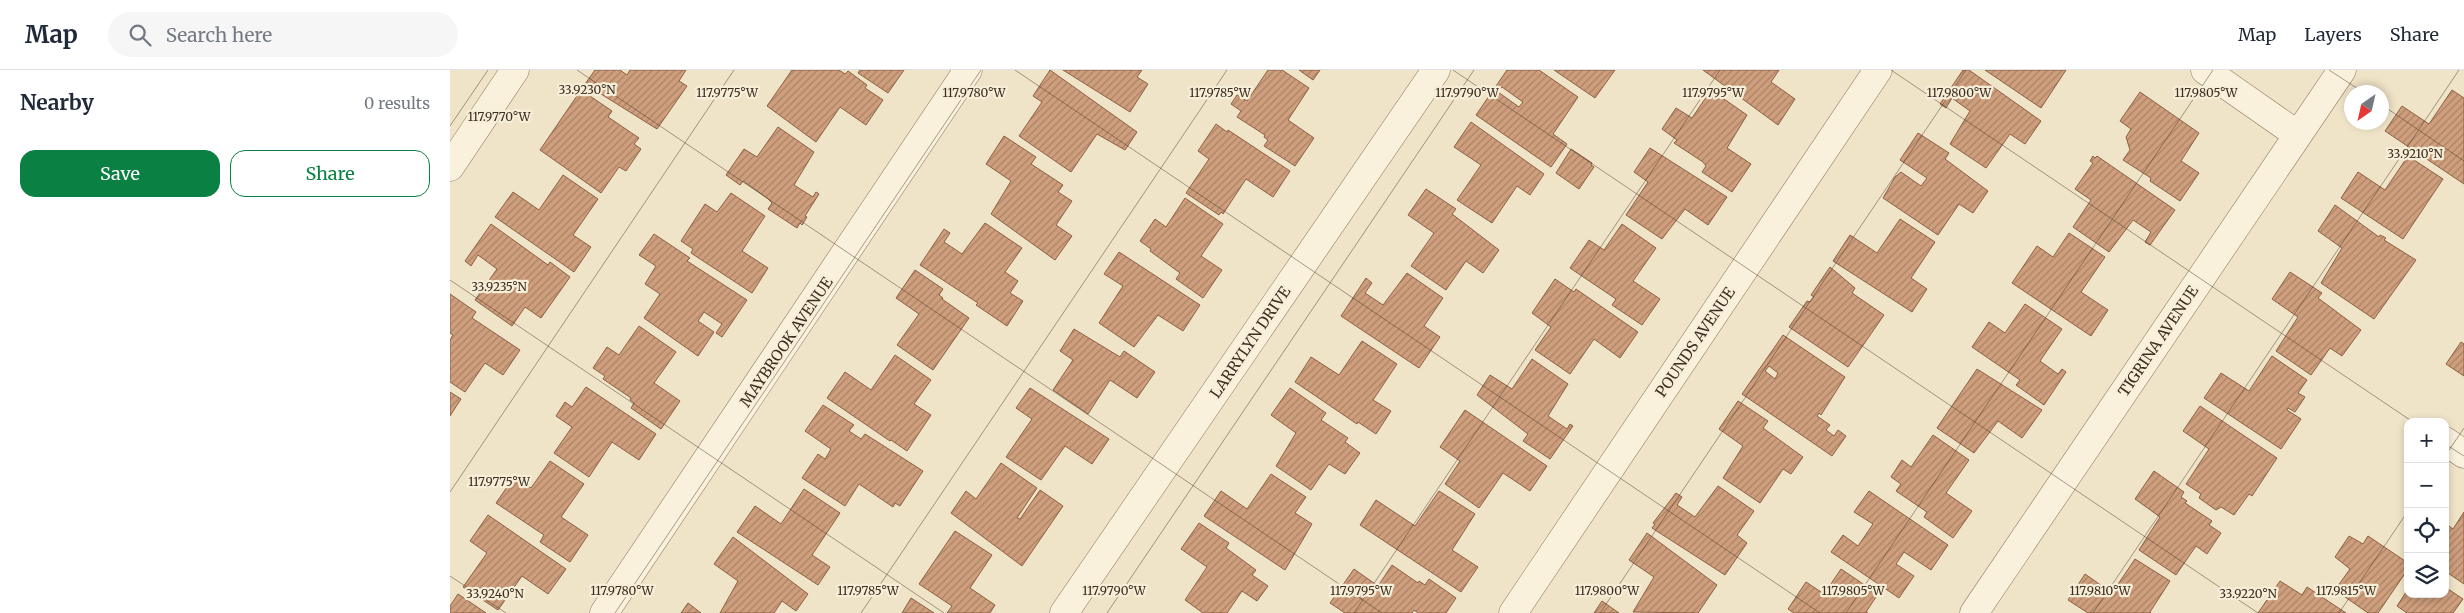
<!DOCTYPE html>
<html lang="en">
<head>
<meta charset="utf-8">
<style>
  :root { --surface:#fff; --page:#f6f6f7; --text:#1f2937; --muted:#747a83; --line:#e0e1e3; --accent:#0b8043 }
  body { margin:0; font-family:Merriweather,serif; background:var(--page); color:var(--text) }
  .controls { position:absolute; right:15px; bottom:15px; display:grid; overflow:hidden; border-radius:10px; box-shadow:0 2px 8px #0003 }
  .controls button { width:45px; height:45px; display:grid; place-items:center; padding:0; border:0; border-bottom:1px solid var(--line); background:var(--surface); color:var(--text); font:25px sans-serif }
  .compass { position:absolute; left:1894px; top:15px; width:45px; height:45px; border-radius:50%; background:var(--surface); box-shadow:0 2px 8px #0003; rotate:214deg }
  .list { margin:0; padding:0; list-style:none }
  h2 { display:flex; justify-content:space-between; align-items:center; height:65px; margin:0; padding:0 20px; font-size:21px }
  h2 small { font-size:16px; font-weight:400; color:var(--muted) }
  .actions { display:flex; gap:10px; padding:15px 20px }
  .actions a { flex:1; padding:11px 0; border:1px solid var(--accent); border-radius:15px; text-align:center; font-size:18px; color:var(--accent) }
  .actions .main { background:var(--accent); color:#fff }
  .icon { flex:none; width:28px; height:28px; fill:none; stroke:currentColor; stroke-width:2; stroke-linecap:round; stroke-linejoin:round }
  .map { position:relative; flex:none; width:2014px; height:543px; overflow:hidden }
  header { display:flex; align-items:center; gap:30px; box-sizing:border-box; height:70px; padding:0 25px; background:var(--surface); border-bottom:1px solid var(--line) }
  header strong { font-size:24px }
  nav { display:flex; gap:28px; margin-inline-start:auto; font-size:18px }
  .search { width:350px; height:45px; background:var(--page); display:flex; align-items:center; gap:12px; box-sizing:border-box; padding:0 18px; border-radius:28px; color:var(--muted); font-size:19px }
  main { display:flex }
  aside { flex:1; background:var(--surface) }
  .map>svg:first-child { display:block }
</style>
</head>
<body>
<header>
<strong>Map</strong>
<div class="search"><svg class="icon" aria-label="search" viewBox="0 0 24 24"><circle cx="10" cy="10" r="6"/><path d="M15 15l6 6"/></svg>Search here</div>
<nav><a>Map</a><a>Layers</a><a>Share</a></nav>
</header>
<main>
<aside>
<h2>Nearby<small>0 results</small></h2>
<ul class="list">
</ul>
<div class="actions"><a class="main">Save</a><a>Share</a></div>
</aside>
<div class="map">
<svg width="2014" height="543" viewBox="0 0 2014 543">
  <defs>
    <pattern id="building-hatch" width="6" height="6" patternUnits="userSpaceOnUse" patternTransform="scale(1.25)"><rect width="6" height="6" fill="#cf9f7d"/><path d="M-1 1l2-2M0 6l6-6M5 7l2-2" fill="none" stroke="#a98266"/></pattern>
  </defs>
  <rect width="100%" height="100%" fill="#f0e4c8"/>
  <path fill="url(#building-hatch)" stroke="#8d5f41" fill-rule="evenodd" d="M145,0H170L177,5L180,0H236L229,11L237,16L207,59L135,14Z
    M342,0H389L395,4L398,1L417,15L415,18L433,30L416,55L390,37L366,72L317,36Z
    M410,0H454L438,23L408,3Z
    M600,0L687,62L675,80L647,64L621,102L569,66L592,32L583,26Z
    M613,0H692L687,7L698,14L680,42Z
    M818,0H832L859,18L838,50L864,68L845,96L814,76L818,70L814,67L815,65L787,47L791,41L781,34L787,25L797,31Z
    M849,0H870L863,10Z
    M1057,0H1089L1128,27L1103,64L1117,74L1101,97L1026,45ZM1052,17L1073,32L1069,37L1048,22Z
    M1104,0H1165L1145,28Z
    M1253,0H1329L1321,12L1345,29L1328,55Z
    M1513,0H1519L1591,51L1575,74L1560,64L1536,98L1500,74L1520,41L1502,28L1496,38L1490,34Z
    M1535,0H1616L1591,38Z
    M131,20L162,41L158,47L189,68L184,74L191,79L176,101L169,97L151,123L90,80Z
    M1261,20L1297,45L1277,78L1301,94L1282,122L1252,102L1256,96L1253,92L1224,73L1227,70L1212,59L1226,38L1242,48Z
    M2002,20L2014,28V114L1935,61L1952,36L1979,54Z
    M1690,22L1749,63L1731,91L1749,103L1730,131L1700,111L1701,108L1673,90L1680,80L1676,67L1681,59L1670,51Z
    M1021,52L1094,104L1080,125L1067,116L1042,153L1007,130L1031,95L1004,77Z
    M766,54L777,62L778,60L840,101L823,127L796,109L773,144L771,142L769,145L736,123L759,89L748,81Z
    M328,57L364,82L344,115L363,127L366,122L369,124L355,146L357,147L352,155L350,153L347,158L318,139L322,133L317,128L293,111L290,115L276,105L294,79L307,87Z
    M1468,63L1499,83L1495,89L1538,121L1523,143L1509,134L1488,165L1433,128L1445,107L1451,102L1471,116L1477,108L1450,90Z
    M554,66L586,87L581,94L613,115L608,122L622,131L606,155L622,166L605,190L541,144L561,111L536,94Z
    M1200,78L1277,127L1258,155L1235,139L1212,169L1176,145L1198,112L1184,102Z
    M1121,79L1142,93L1141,95L1144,97L1129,119L1106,103Z
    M1643,86L1645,88L1647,86L1725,140L1700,175L1695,172L1701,162L1683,150L1659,182L1623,157L1641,130L1625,119L1643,93L1640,91Z
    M1958,86L1993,109L1953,169L1891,128L1908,102L1935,120Z
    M113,105L148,129L123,165L141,177L124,202L45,147L63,122L89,140Z
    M976,119L1006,139L1002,144L1049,180L1033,203L1016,191L996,220L961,196L984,163L958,145Z
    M281,123L315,146L292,181L318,198L302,223L241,183L243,179L231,171L255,134L267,142Z
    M735,128L773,154L751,186L772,200L753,228L726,209L730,203L700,181L701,179L690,171L705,149L716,157Z
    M1885,135L1929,167L1930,165L1936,168L1934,170L1966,190L1924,249L1871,213L1892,178L1868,161Z
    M1450,149L1485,172L1461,208L1477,219L1462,242L1383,191L1400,165L1427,183Z
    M535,153L572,178L555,202L568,211L560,223L573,231L557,256L526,235L528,233L470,195L494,159L500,163L494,172L512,184Z
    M41,154L98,195L100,192L120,207L91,248L75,237L62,256L25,230L47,199L28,185L21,196L15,191Z
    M1172,154L1206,178L1183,211L1210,229L1192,255L1162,235L1166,229L1120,198L1139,170L1154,180Z
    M1619,163L1655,187L1631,222L1658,240L1641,266L1562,213L1587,176L1603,187Z
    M204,164L240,188L237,191L297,230L272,267L266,263L272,254L254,242L248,251L264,262L248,286L194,248L210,224L195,214L206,196L189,185Z
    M669,182L750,235L733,261L708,245L684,277L649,253L673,216L654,204Z
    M1380,197L1405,218L1402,223L1434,245L1398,297L1339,257L1357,231L1360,232L1364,227L1361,225Z
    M465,200L493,219L489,225L493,228L492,229L519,248L483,300L447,275L469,244L446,228Z
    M1840,202L1872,223L1868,228L1911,260L1892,286L1880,278L1861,305L1826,281L1848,247L1822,229Z
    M957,203L993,228L974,256L990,267L969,298L891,246L916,208L922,213L915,223L933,235Z
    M1105,209L1124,222L1126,219L1188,262L1170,288L1144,269L1120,304L1085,280L1101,257L1082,243Z
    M0,224L26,242L22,248L70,280L53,305L35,293L15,322L0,312V270L3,265L0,263Z
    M1575,234L1612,259L1590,291L1608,304L1612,299L1616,302L1594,335L1566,315L1570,310L1522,277L1539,252L1555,263Z
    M189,256L226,282L204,313L230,331L211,359L181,338L184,333L180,330L181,328L153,309L155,306L143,298L157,277L169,285Z
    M624,259L670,287L674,281L705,302L687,328L660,310L638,344L603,320L623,290L610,281Z
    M1333,265L1395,307L1371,345L1369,343L1367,346L1380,355L1376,360L1384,366L1388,360L1396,366L1382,386L1292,324ZM1319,296L1328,303L1325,309L1315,301Z
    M912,271L947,294L923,330L941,341L926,364L908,352L907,354L845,312L861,287L889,305Z
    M2011,272L2014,274V306L1996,294Z
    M445,285L481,310L464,334L481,345L457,381L441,370L440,371L377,328L395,302L421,320Z
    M1822,286L1857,310L1848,323L1855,327L1845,342L1838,338L1837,340L1851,349L1831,379L1754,328L1771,303L1799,321Z
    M1082,289L1118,314L1098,346L1117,359L1120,354L1123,356L1100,389L1073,371L1078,364L1027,325L1040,305L1062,319Z
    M1527,299L1592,340L1572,368L1548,351L1524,383L1487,358Z
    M136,317L206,364L189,390L162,372L139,407L104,383L122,357L106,346L115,332L122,337Z
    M580,318L659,369L642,394L615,376L591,410L556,387L582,349L566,338Z
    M840,318L876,343L871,350L898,368L895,372L910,383L895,404L879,394L861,420L826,396L846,363L821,345Z
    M0,322L11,329L0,346Z
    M1288,331L1318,351L1313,358L1353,387L1341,404L1333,399L1310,433L1273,408L1293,376L1269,359Z
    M373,335L404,355L399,361L411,369L415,364L473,401L450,436L445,433L443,437L409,414L395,436L352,408L368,384L375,389L381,379L355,361Z
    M1750,336L1827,388L1802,426L1799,424L1784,445L1771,437L1766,440L1749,428L1751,424L1736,414L1759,379L1733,361Z
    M1015,340L1097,396L1080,421L1053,403L1029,438L995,414L1010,391L990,377Z
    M1483,365L1519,390L1496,423L1522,441L1503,468L1474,447L1477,442L1446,421L1451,414L1441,407L1452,390L1461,397Z
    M100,391L134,414L111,447L138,465L120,492L90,472L94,465L46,433L64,407L81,418Z
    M551,393L587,418L567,448L570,449L590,420L613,436L572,496L501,443L516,421L526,429Z
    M1704,401L1734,422L1731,427L1737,431L1735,433L1762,451L1759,455L1771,463L1757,484L1746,476L1726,505L1689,480L1710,447L1685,429Z
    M821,404L856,427L845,443L862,454L835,500L754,446L771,421L797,439Z
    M1268,416L1304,441L1287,465L1297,473L1275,505L1202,458L1205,454L1203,453L1226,423L1232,427L1227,435L1245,447Z
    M354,419L390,443L362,485L380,497L368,515L287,462L305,436L331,454Z
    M989,421L1025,444L1002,480L1028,497L1011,522L910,455L926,430L965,456Z
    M1419,421L1498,475L1481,500L1454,482L1446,494L1464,506L1449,528L1381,482L1393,465L1408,476L1423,454L1404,442Z
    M2014,442V514L1995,501V486L1999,481L1995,479V462L1999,456L2003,459Z
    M38,445L116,499L98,524L72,506L48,540L13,517L37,483L20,471Z
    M749,453L779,473L776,478L806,500L802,505L818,516L807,531L792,521L777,543H753L735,530L757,497L731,479Z
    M505,461L542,485L520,518L545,535L540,543H497L502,536L469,514Z
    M1197,463L1267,515L1248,543L1183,542L1204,507L1179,490Z
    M1899,466L1913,474L1918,466L1958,493V499L1928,543H1918L1885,520L1900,499L1885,487Z
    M283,467L358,524L346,541L332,531L324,543H270L288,511L264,494Z
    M1685,489L1720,511L1700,542L1701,543H1638L1618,530L1635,504L1662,523Z
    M942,495L968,513L969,511L975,515L979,509L1006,528L996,543H968L964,540L962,543H895L880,533L904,499L928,516Z
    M1391,499L1428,524L1416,542L1418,543H1344L1338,539L1356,512L1374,524Z
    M1830,511L1852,525L1857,517L1896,543H1808Z
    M1995,517L2013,529L2003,543H1957L1947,536L1958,519V524H1995Z
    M8,524L36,543H0V536Z
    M461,528L484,543H452Z
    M1152,531L1169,543H1144Z
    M238,533L251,543H231Z"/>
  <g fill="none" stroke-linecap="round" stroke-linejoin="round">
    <g stroke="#8d765c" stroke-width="29">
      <path id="minor" d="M1755,0L1848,65
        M0,97L65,0
        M1995,371L2014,384
        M154,543L518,0
        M614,543L986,0
        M1063,543L1428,0
        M1524,543L1892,0"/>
    </g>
    <use href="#minor" stroke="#faf1dc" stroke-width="28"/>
  </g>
  <path fill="none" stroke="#3d2e20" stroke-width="1" stroke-opacity="0.45" d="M127,0L932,543M565,0L1370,543M1003,0L1808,543M1441,0L1963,352M1879,0L1913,22M1932,35L2014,91M0,56L38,0M0,210L494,543M1995,374L2014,386M1995,386L2014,358M0,422L284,0M0,506L56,543M165,543L531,0M411,543L777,0M657,543L1024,0M904,543L1270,0M1150,543L1516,0M1396,543L1763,0M1643,543L2009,0M1889,543L1958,441"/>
  <g text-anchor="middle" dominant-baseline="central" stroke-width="4.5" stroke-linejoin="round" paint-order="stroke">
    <g font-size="15" fill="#3d2e20" stroke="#f7eed8">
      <text transform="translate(1708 271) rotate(-56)">TIGRINA AVENUE</text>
      <text transform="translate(336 272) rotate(-56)">MAYBROOK AVENUE</text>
      <text transform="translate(800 272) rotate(-56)">LARRYLYN DRIVE</text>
      <text transform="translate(1245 272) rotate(-56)">POUNDS AVENUE</text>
    </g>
  </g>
  <g font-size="12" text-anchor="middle" fill="#3d2e20" stroke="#f7eed8" stroke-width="4.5" stroke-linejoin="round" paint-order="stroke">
    <text x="137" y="24">33.9230°N</text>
    <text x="1509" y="27">117.9800°W</text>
    <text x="1756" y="27">117.9805°W</text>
    <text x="277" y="27">117.9775°W</text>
    <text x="524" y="27">117.9780°W</text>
    <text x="770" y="27">117.9785°W</text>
    <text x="1017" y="27">117.9790°W</text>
    <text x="1263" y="27">117.9795°W</text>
    <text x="49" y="51">117.9770°W</text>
    <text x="1965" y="88">33.9210°N</text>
    <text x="49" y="221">33.9235°N</text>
    <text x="49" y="416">117.9775°W</text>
    <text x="172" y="525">117.9780°W</text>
    <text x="418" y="525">117.9785°W</text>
    <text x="664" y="525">117.9790°W</text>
    <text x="911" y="525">117.9795°W</text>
    <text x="1157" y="525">117.9800°W</text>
    <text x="1403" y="525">117.9805°W</text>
    <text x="1650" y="525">117.9810°W</text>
    <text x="1896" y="525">117.9815°W</text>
    <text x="45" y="528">33.9240°N</text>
    <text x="1798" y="528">33.9220°N</text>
  </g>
</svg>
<div class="controls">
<button>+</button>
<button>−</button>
<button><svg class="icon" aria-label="locate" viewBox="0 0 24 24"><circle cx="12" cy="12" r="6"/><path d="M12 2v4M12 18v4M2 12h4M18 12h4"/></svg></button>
<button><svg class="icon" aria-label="layers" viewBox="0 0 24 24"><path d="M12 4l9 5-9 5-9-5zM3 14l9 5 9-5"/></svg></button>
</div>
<svg class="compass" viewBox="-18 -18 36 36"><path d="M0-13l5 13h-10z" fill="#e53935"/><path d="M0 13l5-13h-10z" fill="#747a83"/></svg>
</div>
</main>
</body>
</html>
